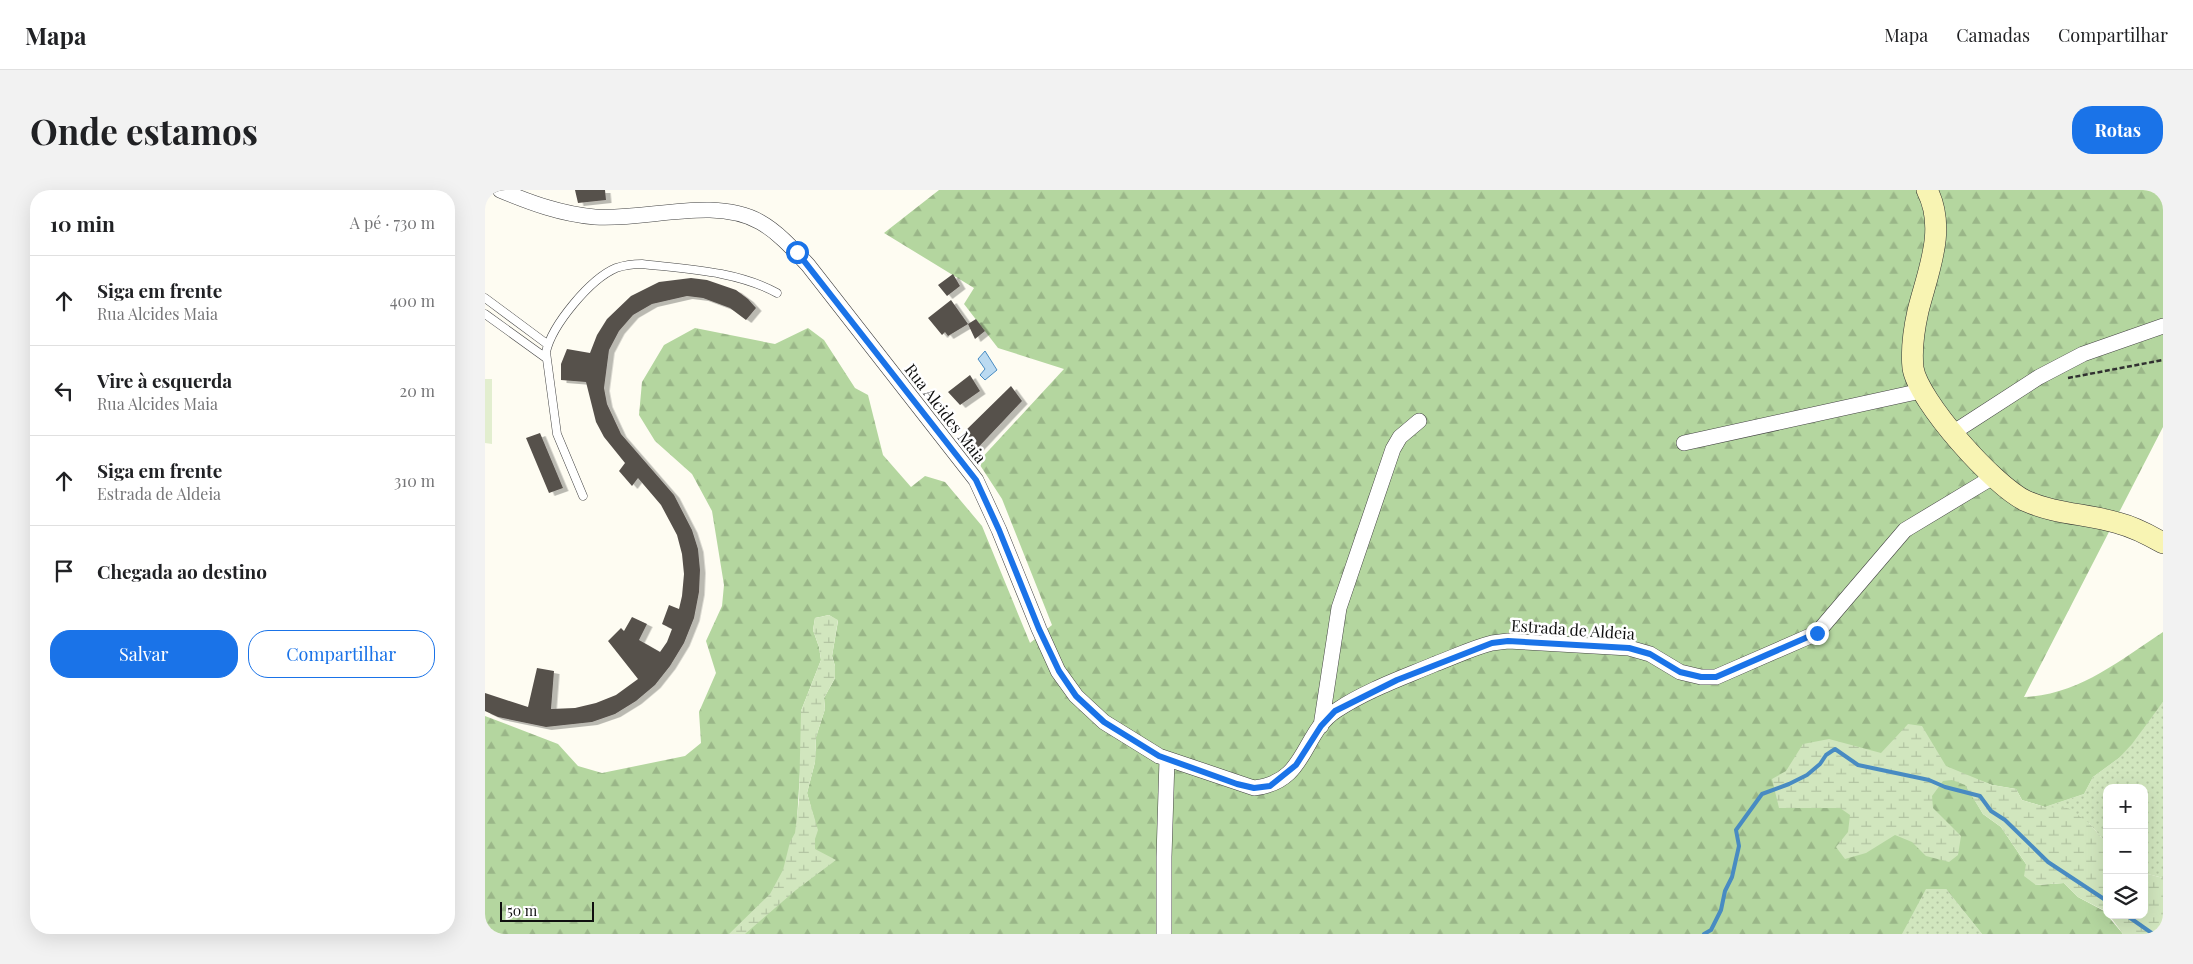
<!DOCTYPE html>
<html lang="pt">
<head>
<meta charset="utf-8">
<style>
  :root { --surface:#fff; --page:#f2f2f2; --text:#202124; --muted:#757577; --line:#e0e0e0; --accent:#1a73e8 }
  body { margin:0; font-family:"Playfair Display",serif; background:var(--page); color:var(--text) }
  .controls { position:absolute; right:15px; bottom:15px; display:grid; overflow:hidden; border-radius:10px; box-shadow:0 5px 20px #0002 }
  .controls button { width:45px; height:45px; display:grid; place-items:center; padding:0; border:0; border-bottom:1px solid var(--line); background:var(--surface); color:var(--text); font:25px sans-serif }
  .scale { position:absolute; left:15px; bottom:12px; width:94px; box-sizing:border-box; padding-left:5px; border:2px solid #0f0f0f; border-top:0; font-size:14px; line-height:18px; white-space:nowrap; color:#0f0f0f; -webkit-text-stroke:4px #fff; paint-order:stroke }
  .stop { position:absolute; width:15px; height:15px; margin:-11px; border:4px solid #1a73e8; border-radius:50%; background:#fff }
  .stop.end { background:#1a73e8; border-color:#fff; box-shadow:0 1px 5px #0008 }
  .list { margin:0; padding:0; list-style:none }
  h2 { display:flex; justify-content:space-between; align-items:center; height:65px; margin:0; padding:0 20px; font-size:21px }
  h2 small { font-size:16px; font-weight:400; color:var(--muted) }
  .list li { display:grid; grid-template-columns:32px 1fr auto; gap:15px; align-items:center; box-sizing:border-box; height:90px; padding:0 20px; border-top:1px solid var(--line) }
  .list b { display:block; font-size:19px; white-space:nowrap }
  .list p { margin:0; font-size:16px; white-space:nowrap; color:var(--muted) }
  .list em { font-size:16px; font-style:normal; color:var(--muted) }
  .actions { display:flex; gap:10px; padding:15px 20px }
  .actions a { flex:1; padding:11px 0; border:1px solid var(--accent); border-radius:20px; text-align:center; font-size:18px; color:var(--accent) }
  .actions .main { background:var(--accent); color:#fff }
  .icon { flex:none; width:28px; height:28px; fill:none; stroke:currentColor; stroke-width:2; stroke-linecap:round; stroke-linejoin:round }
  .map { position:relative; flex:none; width:1678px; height:744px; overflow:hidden; border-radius:20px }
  header { display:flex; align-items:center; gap:30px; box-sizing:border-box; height:70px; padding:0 25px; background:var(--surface); border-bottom:1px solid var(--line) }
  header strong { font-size:24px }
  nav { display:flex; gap:28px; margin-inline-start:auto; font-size:18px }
  .intro { display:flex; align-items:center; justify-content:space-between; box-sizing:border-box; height:120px; padding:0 30px }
  h1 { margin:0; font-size:35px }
  .button { padding:12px 22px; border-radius:20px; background:var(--accent); color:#fff; font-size:18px; font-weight:700 }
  main { display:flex; gap:30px; padding:0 30px }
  aside { flex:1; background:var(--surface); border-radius:20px; box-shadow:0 5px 20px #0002 }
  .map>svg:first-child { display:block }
</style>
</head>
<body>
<header>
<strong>Mapa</strong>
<nav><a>Mapa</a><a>Camadas</a><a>Compartilhar</a></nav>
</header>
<div class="intro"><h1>Onde estamos</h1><a class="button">Rotas</a></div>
<main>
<aside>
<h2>10 min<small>A pé · 730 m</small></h2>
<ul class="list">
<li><svg class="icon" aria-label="ahead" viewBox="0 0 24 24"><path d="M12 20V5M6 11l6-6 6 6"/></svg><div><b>Siga em frente</b><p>Rua Alcides Maia</p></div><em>400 m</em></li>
<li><svg class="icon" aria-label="left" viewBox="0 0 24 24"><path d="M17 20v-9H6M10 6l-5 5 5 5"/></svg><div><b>Vire à esquerda</b><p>Rua Alcides Maia</p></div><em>20 m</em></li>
<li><svg class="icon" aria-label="ahead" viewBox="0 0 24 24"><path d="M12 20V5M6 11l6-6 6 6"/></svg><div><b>Siga em frente</b><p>Estrada de Aldeia</p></div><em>310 m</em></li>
<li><svg class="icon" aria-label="arrive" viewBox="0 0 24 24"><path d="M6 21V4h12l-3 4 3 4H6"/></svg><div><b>Chegada ao destino</b></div></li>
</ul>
<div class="actions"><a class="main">Salvar</a><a>Compartilhar</a></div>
</aside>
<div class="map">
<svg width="1678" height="744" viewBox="0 0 1678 744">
  <defs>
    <pattern id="grass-dots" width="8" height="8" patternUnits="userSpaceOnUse" patternTransform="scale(1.25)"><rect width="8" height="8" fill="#d1e6be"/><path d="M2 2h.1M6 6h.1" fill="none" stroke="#b2c4a2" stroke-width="1.8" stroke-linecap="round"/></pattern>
    <pattern id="forest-firs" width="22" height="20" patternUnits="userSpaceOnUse" patternTransform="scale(1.25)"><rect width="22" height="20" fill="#b4d69f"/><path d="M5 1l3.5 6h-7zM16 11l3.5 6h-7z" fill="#9ab688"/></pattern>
    <pattern id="wetland-marsh" width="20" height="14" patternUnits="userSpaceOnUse" patternTransform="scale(1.25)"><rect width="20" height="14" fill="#d1e6be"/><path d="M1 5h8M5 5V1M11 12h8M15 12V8" fill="none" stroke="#b2c4a2"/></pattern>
    <filter id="shadow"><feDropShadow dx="5.5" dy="3" stdDeviation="0" flood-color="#0004"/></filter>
  </defs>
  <rect width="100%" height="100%" fill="#fefcf2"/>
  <path fill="url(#grass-dots)" d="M1678,512V688L1659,683V598H1622V654L1604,633L1560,617L1599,604L1608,587L1634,568Z
    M1392,698L1461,699L1497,744H1309Z"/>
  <path fill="url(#forest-firs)" fill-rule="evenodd" d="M454,0H1678V237L1539,507C1593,505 1634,471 1678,442V512L1647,554L1634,568L1608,587L1599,604L1560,617L1537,610L1531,599L1507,595L1496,591L1488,607L1498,624L1516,637L1541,674L1551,695L1579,693L1593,707L1621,722L1622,725L1638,744H1497L1461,699H1441L1417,744H0V526L73,554L93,576L117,583L200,566L216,553L214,522L231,483L221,451L237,416L239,395L227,321L207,284L170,251L154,225L157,192L179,155L210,138L290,154L323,138L339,150L370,198L383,205L398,265L426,297L440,286L460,292L497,336L545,453L567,435L517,309L493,272L579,179L513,158L479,114L489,98L399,43ZM344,425L353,431L347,466L350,476V488L339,508L340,519L331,547L330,572L322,603L330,632L312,630L317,550L316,521L336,470L334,457L328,440L330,428Z"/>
  <path fill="url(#wetland-marsh)" d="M344,425L353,430L347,466L350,476V488L339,508L340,519L331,547L330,572L322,603L333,640L330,649V659L351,670L311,700L260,744H244L285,704L298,680L305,652L310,643L314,610L316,521L336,470L334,457L328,440L330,428Z
    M1423,534L1437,536L1461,576L1507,595L1531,599L1537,610L1560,617L1583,618L1604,633L1622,654V722L1593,707L1579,693L1551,695L1539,686L1541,674L1516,637L1498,624L1480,595L1467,590L1458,591L1447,606L1448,618L1476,646L1473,665L1464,672L1441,666L1427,652L1410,645L1381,663L1360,669L1351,657L1363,642L1365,625L1355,618H1294L1287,589L1301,581L1318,554L1344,549L1396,563Z
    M1659,683L1678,688V744H1638L1624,725H1659Z"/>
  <path fill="#e2eecf" d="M0,189H7V254L0,253Z"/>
  <path fill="#bbdaf1" stroke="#488bc2" d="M500,161L512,180L500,190L495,185L500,179L493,169Z"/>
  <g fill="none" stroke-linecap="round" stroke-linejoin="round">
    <path stroke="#488bc2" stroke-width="4" d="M1641,725L1668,744
      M1219,744L1226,740L1236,720L1240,701L1247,687L1254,656L1251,640L1277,604L1304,594L1322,585L1335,574L1341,565L1350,559L1373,575L1444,590L1460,597L1495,606L1506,621L1520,630L1563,672L1622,711"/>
  </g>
  <path fill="#57514c" filter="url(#shadow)" d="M90,0H120L121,10L93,13Z
    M468,84L475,96L462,106L453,95Z
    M206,88L222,90L251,100L263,109L271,118L261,130L245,118L218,108L202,106L167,114L148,125L134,141L124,160L119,198L122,214L136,244L189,305L207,340L213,359L215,380L214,402L209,428L199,453L185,476L170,495L151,511L130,524L107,532L61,537L13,527L0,521V503L43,517L52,478L69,481L66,519L90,518L111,513L131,505L153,489L123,451L136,438L139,441L147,427L162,434L154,450L175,462L182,452L187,439L177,434L184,415L194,419L197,406L199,384L197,364L192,345L176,315L153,288L147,296L134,281L140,273L119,247L111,232L101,192L76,190V174L82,159L105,163L112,145L122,129L146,106L174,92Z
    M466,110L483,134L463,146L460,142L457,145L443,128Z
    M491,129L500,141L490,149L483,134Z
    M485,185L495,201L475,215L463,202Z
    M526,196L537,211L487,264L474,247Z
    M55,243L78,298L64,303L41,248Z"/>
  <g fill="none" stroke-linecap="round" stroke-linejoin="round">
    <g stroke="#424242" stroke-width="9">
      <path id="lane" d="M0,108L62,154
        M0,124L61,168
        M98,306L72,244L61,162C67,135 105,89 131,78C140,75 148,74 157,74C201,79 252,81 292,103"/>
    </g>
    <g stroke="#424242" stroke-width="16">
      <path id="street" d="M15,0C46,13 76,24 110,27C161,31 229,6 275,32C293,42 309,60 323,75L491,290L514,340L554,439L573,481L591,506L619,532L674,566L769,598C823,592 816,543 852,520C882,500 917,488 950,474C969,467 987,458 1007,453L1023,451L1144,458L1165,464L1195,482L1216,487H1231L1332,443L1420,340L1508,287
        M1469,242L1554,187L1598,164L1678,136
        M1199,253L1436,201
        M836,536L854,418L908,259L915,247L934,231
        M679,744V667L682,569"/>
    </g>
    <g stroke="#313131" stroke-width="22">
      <path id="secondary" d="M1442,0C1462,39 1443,81 1433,121C1429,139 1426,159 1428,178C1433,211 1510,297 1541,311C1570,324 1603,324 1633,333C1649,337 1664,345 1678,353"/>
    </g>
    <path stroke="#313131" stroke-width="2.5" stroke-dasharray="5 2.5" stroke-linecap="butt" d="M1583,188L1678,170"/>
    <use href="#lane" stroke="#fff" stroke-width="8"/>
    <use href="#street" stroke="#fff" stroke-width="15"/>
    <use href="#secondary" stroke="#f8f4b3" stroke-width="21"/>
  </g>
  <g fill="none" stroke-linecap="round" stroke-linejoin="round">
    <path stroke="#1a73e8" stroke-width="6" d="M312,62L491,290L514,340L554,439L574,481L591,506L619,532L674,566L752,594L769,598L785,596L811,575L836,536L850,521L912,490L1007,453L1023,451L1144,458L1165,464L1195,482L1216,487H1231L1332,443"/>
  </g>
  <g text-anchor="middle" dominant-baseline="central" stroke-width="5" stroke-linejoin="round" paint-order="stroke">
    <g font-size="16" fill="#0f0f0f" stroke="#fff">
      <text transform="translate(461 223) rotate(52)">Rua Alcides Maia</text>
      <text transform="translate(1088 439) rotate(4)">Estrada de Aldeia</text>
    </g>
  </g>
</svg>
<div class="controls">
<button>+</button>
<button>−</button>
<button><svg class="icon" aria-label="layers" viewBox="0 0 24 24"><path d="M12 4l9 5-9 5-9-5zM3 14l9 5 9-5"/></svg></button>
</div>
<div class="scale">50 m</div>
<div class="stop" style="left:312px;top:62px"></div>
<div class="stop end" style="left:1332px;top:443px"></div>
</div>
</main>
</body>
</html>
